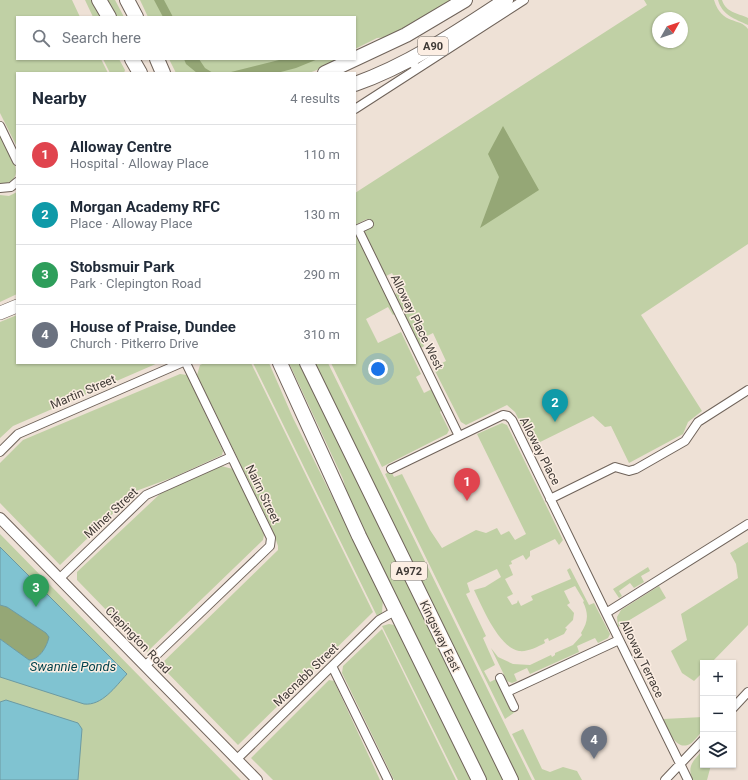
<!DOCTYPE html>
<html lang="en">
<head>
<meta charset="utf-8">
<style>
  :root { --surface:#fff; --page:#f6f6f7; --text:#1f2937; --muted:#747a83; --line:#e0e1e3; --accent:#0f766e }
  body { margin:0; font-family:Roboto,sans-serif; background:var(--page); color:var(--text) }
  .controls { position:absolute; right:12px; bottom:12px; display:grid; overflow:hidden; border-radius:0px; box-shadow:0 1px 3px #0004 }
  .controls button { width:36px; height:36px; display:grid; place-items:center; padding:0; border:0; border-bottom:1px solid var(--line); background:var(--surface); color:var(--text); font:20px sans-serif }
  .compass { position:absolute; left:652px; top:12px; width:36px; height:36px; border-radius:50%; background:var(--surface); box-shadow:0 1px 3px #0004; rotate:50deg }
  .you { position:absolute; left:378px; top:369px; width:14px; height:14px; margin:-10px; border:3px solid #fff; border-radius:50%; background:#1a73e8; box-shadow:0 0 0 6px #1a73e833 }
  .badge { display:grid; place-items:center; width:26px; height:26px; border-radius:50%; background:var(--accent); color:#fff; font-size:13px; font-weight:700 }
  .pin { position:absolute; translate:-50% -33px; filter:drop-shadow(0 1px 2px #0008) }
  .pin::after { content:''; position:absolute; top:21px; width:14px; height:12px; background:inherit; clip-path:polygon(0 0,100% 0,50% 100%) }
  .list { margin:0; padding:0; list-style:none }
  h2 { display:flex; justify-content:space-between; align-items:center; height:52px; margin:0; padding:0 16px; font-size:17px }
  h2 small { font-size:13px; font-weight:400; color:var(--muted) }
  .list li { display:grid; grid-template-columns:26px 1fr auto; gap:12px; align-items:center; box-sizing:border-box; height:60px; padding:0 16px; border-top:1px solid var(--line) }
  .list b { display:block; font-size:15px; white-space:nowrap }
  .list p { margin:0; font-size:13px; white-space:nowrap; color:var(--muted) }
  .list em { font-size:13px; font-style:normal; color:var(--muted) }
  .icon { flex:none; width:22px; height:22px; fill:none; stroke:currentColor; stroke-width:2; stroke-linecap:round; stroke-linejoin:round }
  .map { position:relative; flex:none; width:748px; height:780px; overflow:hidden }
  .search { position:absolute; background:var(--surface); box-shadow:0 1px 3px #0004; left:16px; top:16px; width:340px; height:44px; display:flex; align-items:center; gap:10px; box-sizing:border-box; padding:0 14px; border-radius:0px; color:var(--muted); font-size:15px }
  .panel { position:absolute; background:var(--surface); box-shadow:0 1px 3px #0004; left:16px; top:72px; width:340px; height:292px; border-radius:0px }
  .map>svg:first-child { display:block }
</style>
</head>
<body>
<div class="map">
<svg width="748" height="780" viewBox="0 0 748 780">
  <rect width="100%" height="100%" fill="#eee1d6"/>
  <path fill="#c0d0a5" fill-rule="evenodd" d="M0,0H72L80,17H17V59H101L108,73H17V147L0,113Z
    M85,0H93L103,17H93Z
    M106,0H115L124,17H115Z
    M140,0H455L389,37L377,38L355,49V17H148Z
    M644,0H714C722,26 740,17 748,29V244L641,315L702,411L688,422L683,434L629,463L611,426L605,427L593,416L532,446L515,412L507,405L466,425L461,422L434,369L436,366L446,361L433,333L421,339L424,346L421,348L395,294L401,290L392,273L386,276L364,231L371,227L367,219L355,225V193L647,5ZM658,18H682V42H658Z
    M718,0H722C726,13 738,13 748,18V25C735,19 722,15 718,0Z
    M103,59H119L125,70L124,73H110Z
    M169,59H337L327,66L309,73H176Z
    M0,133C7,148 32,182 0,184Z
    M17,192V294L0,302V195L9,196Z
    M355,232L395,314L393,315L388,307L366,319L378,343L401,332L421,374L416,377L424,393L432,389L442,410L440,412L449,430L447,434L382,467L331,363H355Z
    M17,315V363H158L13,426L0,438V322Z
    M204,363H251L373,612L238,745L160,665L278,550V546L273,531L197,375L200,365Z
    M253,363H269L293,418L383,599L382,613L377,616Z
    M289,363H299L503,780H484L351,508L343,479Z
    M311,363H328L532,780H517Z
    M180,374L187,375L223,451L222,455L174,477L136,491L60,565L0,503V463L23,440Z
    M502,423L507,425L563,540L559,545L555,539L530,551V556L526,560L523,555L511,561L512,564L509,565L513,575L505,579L513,594L507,597L512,605L517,603L518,600L521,606L533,600L531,596L571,579L567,570L570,568L589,605L594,603L610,634L608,638L598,643L595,638L577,646L579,652L530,674L527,668L514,674L517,681L512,683L507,681L491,648L498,657L513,664L530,665L551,655L552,657L555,655V653L573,645L582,635L581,633C588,622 589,614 583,602L584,601L575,586L564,591L570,603L567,605L574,613L573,620L565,628L567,629L564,634L549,641L548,638L544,640L545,643C537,647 528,652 519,651C498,647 481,604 474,590L485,587L501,577L497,569L467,583L470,592L466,594L486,636L483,638L495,665L484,671L490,682L496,679L509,707L512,706L515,712L505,719L385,474L391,471L394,477L402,474L430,530L442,548L476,530L486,533L497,528L501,535L509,531L515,540L526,534L477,434Z
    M221,466L233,469L264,535L263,540L147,652L77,580V572L162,492Z
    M0,534L241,780H0Z
    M748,542V625L711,663H703V672L694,681L682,673L671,651L687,640L681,614L738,578L736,564L730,553Z
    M648,567L650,571L641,576L644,582L634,588L630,583L619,591L622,596L619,598L613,589Z
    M659,586L666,598L618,627L617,617L621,610Z
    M389,624L394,625L398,630L472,780H458L382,626Z
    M382,629L456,780H394L342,673L343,666Z
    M329,680L334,681L380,780H273L251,758Z
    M703,717V730C699,734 695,741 690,744C675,752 668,728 663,719Z
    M523,729L542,769L550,772L563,767L577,771L582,780H535L512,734Z
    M703,750V765H711L707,780H693C686,766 694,760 703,750Z"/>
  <path fill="#95a776" d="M154,0H164L173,17H163Z
    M184,59H199L205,68L213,73H197L186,64Z
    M283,59H318L296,68L277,73H227Z
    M503,126L539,190L480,228L499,177L488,154Z
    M0,605L7,607L47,633L49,637C47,647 39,660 29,660L0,639Z"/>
  <path fill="#80c3d1" stroke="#6c9aa2" d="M0,547L127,674C115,687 102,706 84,704L0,677V639L29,660C39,660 47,647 49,637L46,633L7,607L0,605Z
    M6,700L78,723L82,729L78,780H0V702Z"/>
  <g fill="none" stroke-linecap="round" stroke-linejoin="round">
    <g stroke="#6f635a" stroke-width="10">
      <path id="minor" d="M410,59L417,69L524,0
        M355,109L417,69
        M0,126L17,161
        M0,188L11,187L17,182
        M369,224L358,229L459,436
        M0,452L18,434L181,363
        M391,469L503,415L508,416L512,420L606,613
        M550,499L615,467L629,471L636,469L685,441L698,422L748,390
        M59,579L146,495L231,457
        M145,666L270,546L271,538L186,363
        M332,666L388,780
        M500,678L514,707
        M507,692L619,640
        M733,708L748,692
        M237,759L379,620L395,611
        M665,780L703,740
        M688,780L606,613L748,524"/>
    </g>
    <g stroke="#6f635a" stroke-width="12">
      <path id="tertiary" d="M0,518L257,780"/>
    </g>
    <g stroke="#6f635a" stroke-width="14">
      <path id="primary" d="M0,313L17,306"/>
    </g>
    <g stroke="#6f635a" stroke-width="16">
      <path id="trunk" d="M99,0L109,17
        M127,0L136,17
        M132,59L140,73
        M157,59L163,73
        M325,73L406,35L465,0
        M355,84C409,65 459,31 506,0
        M280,363L359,536L479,780
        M307,363L511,780"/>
    </g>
    <use href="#minor" stroke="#fff" stroke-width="8"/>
    <use href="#tertiary" stroke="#fff" stroke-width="10"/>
    <use href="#primary" stroke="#fff" stroke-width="13"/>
    <use href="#trunk" stroke="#fff" stroke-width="14"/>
  </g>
  <g text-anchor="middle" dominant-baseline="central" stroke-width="3" stroke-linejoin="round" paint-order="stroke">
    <g fill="#fceee3" stroke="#78706a" stroke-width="1">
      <rect x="418" y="37" width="30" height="18" rx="3"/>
      <rect x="391" y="562" width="36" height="18" rx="3"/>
    </g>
    <g font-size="11" font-weight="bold" fill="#3f3a36">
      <text x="433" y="46">A90</text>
      <text x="409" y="571">A972</text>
    </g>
    <g font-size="12" fill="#3f3a36" stroke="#fceee3">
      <text transform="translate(417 322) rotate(64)">Alloway Place West</text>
      <text transform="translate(83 392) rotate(-23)">Martin Street</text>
      <text transform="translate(540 451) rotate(63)">Alloway Place</text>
      <text transform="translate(263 494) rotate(64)">Nairn Street</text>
      <text transform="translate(111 513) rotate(-43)">Milner Street</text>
      <text transform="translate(440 636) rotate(64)">Kingsway East</text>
      <text transform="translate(138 640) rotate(46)">Clepington Road</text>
      <text transform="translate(642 659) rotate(64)">Alloway Terrace</text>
      <text transform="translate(306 675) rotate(-44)">Macnabb Street</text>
    </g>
    <g font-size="13" font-style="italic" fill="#02434d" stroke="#fceee3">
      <text x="73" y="666">Swannie Ponds</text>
    </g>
  </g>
</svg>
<div class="controls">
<button>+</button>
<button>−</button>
<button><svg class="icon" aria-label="layers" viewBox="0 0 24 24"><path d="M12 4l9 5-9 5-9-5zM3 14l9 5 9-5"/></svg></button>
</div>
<svg class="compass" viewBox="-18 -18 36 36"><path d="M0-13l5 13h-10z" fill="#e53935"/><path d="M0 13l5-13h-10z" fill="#747a83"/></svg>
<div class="you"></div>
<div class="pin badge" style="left:467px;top:501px;background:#e0444e">1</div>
<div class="pin badge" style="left:555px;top:422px;background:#0f9aa8">2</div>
<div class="pin badge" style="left:36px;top:607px;background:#2e9e5b">3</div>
<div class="pin badge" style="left:594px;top:759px;background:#6b7280">4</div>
<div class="search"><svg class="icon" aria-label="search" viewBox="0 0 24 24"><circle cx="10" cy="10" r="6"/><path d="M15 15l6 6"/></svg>Search here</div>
<section class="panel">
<h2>Nearby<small>4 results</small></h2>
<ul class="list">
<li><span class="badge" style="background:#e0444e">1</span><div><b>Alloway Centre</b><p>Hospital · Alloway Place</p></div><em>110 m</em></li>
<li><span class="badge" style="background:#0f9aa8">2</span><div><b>Morgan Academy RFC</b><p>Place · Alloway Place</p></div><em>130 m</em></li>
<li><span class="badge" style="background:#2e9e5b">3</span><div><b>Stobsmuir Park</b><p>Park · Clepington Road</p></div><em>290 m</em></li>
<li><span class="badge" style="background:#6b7280">4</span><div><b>House of Praise, Dundee</b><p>Church · Pitkerro Drive</p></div><em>310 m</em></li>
</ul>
</section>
</div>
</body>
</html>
